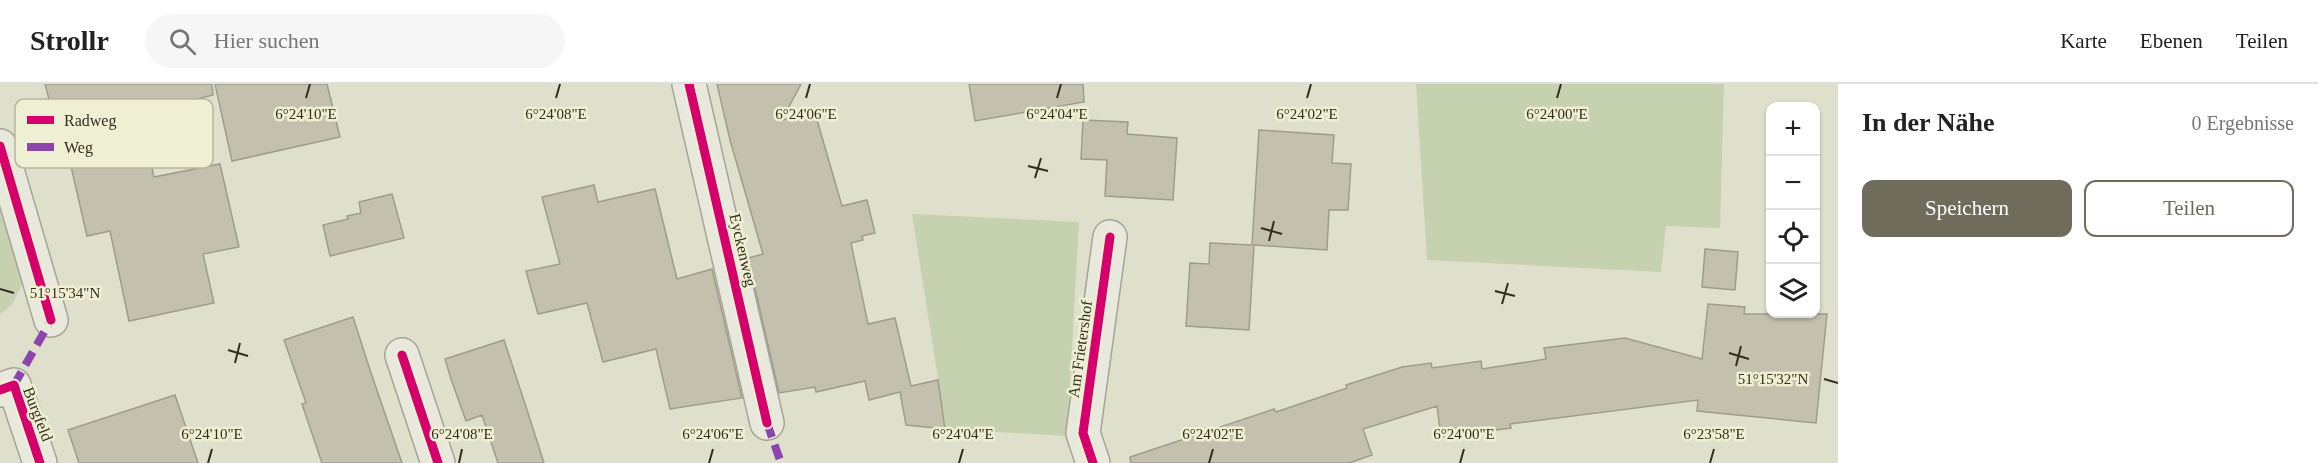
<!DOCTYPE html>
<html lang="de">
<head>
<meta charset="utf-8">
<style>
  :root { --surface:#fff; --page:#f6f6f6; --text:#222; --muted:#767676; --line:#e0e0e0; --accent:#6f6c5c }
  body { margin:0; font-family:"Times New Roman",serif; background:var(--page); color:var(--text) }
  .controls { position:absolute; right:18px; top:18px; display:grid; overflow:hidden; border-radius:12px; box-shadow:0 2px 4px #0004 }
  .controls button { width:54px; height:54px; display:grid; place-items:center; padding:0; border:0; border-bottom:2px solid var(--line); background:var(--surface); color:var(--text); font:30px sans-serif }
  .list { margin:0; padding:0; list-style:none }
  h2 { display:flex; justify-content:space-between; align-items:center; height:78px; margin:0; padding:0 24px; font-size:26px }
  h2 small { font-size:20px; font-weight:400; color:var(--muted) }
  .actions { display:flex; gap:12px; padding:18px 24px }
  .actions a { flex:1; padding:14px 0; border:2px solid var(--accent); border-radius:12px; text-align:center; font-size:21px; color:var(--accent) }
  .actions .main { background:var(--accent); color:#fff }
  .icon { flex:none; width:33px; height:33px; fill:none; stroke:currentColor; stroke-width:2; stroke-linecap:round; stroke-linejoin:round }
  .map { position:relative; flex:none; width:1838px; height:379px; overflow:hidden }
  header { display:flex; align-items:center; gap:36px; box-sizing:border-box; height:84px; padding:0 30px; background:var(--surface); border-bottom:2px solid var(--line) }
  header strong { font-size:28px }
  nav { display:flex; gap:33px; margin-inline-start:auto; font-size:21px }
  .search { width:420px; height:54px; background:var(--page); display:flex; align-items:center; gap:15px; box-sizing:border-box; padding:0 21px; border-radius:33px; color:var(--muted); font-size:22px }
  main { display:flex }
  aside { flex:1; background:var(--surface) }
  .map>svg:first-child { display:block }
</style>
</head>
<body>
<header>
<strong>Strollr</strong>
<div class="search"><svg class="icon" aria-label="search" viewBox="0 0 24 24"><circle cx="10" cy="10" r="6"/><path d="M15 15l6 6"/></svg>Hier suchen</div>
<nav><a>Karte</a><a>Ebenen</a><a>Teilen</a></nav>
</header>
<main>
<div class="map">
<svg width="1838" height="379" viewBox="0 0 1838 379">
  <rect width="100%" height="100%" fill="#dfe0cc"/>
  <path fill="#c6d1b0" d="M1416,0H1724L1720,144L1666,142L1661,188L1427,176Z
    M0,105L28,189L11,222L0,230Z
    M912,130L1079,138L1067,352L946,345Z"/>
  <path fill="#c3c0ad" stroke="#9f9c8c" stroke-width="1.5" d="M45,0H212L213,11L140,30L154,93L220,80L239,163L203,170L214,219L129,237L110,147L87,152L67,65L62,66Z
    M215,0H327L340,53L232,77Z
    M717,0H801L782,36L815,29L842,122L867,116L875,149L862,152L863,156L851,159L868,240L895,234L911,302L938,296L945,345L906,341L900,308L869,316L865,297L816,308L815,303L779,309L748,174L763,170L730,56Z
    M969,0H1083L1084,18L975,37Z
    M1083,36L1128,38L1127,50L1177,54L1173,116L1105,112L1107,76L1081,75Z
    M1259,46L1334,51L1332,79L1351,80L1348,126H1329L1327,166L1254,161L1249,246L1186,242L1190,179L1209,180L1210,159L1252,161Z
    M594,101L598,118L655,105L677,195L712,185L742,314L670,325L656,265L603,278L587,219L538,230L526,187L560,180L542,113Z
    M392,110L404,154L330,172L323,141L348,135L347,132L361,129L359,118Z
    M1705,165L1738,168L1735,206L1702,203Z
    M1708,220L1745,223L1744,230H1827L1816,339L1697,327L1698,316L1510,340L1511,344L1441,353L1437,322L1363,345L1372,371L1349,379H1131L1130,373L1274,325L1276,328L1347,304L1346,301L1402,283L1431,279L1432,284L1481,277L1482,285L1546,275L1544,264L1625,254L1702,275Z
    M353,233L370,286L402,379H322L302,320L306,319L284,256Z
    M504,256L528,329L544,379H498L482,331L466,337L451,295L445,275Z
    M175,311L198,379H79L68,346Z"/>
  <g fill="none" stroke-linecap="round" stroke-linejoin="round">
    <g stroke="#a5a495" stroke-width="36">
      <path id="minor" d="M689,0L767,339
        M0,62L51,236
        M402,271L438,379
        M0,306L14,301L40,379
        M1093,379L1083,349L1110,153"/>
    </g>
    <use href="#minor" stroke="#e8e8dd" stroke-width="33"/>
    <path stroke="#8e44ad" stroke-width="8" stroke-dasharray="15 8" stroke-linecap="butt" d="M14,301L51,236
      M767,339L781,379"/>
    <g stroke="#eff0d3" stroke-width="13">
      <path id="cycleway" d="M689,0L767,339
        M0,62L51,236
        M402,271L438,379
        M0,306L14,301L40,379
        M1093,379L1083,349L1110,153"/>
    </g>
    <use href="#cycleway" stroke="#d6006c" stroke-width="9"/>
  </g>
  <path fill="none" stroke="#322e1f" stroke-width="2" d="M306,14L310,0M556,14L560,0M806,14L810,0M1057,14L1061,0M1307,14L1311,0M1557,14L1561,0M1028,82L1048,87M1035,94L1041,74M1261,144L1282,150M1269,157L1274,137M0,205L14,209M1495,207L1515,212M1502,220L1508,199M228,266L248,272M1729,269L1749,275M235,279L240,259M1736,282L1741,262M1824,295L1838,299M208,379L212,365M459,379L462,365M709,379L713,365M959,379L963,365M1209,379L1213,365M1460,379L1464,365M1710,379L1714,365"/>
  <g text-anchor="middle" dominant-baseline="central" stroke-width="5" stroke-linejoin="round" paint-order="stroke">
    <g font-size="16" fill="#322e1f" stroke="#eff0d3">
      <text transform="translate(743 166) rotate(77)">Eyckenweg</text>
      <text transform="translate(1080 265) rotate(-82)">Am Frietershof</text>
      <text transform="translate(38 330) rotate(69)">Burgfeld</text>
    </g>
  </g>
  <rect x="15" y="15" width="198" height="69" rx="9" fill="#eff0d3" stroke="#b6b69d" stroke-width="1.5"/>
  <rect x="27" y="32" width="27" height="8" fill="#d6006c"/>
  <rect x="27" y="59" width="27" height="8" fill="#8e44ad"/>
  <g font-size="16" fill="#322e1f">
    <text x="64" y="42">Radweg</text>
    <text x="64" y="69">Weg</text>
  </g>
  <g font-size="15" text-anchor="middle" fill="#322e1f" stroke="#eff0d3" stroke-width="5" stroke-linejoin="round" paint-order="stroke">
    <text x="306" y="35">6°24'10"E</text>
    <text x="556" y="35">6°24'08"E</text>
    <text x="806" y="35">6°24'06"E</text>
    <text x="1057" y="35">6°24'04"E</text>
    <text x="1307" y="35">6°24'02"E</text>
    <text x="1557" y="35">6°24'00"E</text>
    <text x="65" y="214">51°15'34"N</text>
    <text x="1773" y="300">51°15'32"N</text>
    <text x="212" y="355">6°24'10"E</text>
    <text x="462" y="355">6°24'08"E</text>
    <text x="713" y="355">6°24'06"E</text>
    <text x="963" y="355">6°24'04"E</text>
    <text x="1213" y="355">6°24'02"E</text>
    <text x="1464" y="355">6°24'00"E</text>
    <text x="1714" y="355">6°23'58"E</text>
  </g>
</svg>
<div class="controls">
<button>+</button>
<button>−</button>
<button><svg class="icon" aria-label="locate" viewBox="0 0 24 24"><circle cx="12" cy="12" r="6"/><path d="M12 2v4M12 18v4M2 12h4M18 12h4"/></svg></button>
<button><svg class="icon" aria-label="layers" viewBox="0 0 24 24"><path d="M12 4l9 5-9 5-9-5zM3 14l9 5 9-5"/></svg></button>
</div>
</div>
<aside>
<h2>In der Nähe<small>0 Ergebnisse</small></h2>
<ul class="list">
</ul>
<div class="actions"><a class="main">Speichern</a><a>Teilen</a></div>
</aside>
</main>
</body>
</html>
